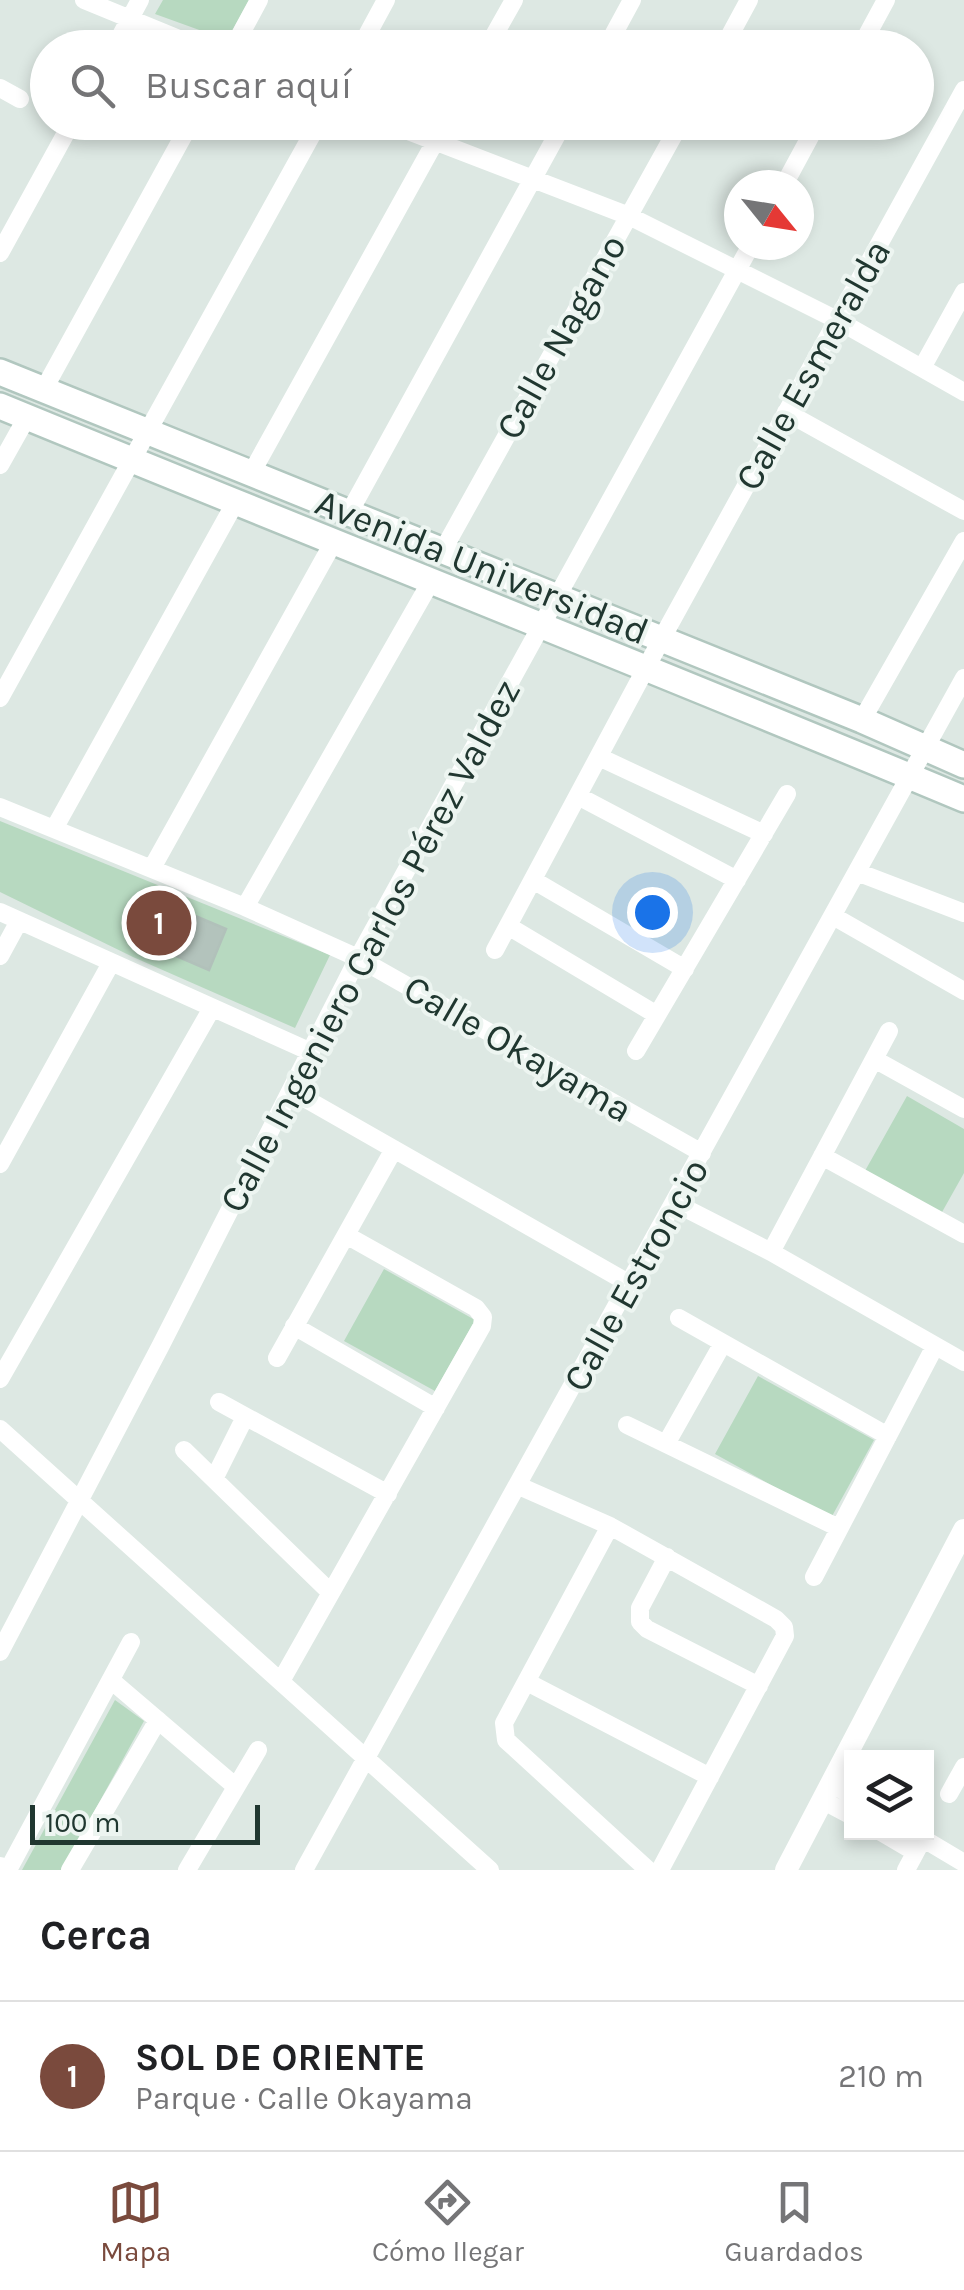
<!DOCTYPE html>
<html lang="es">
<head>
<meta charset="utf-8">
<style>
  :root { --surface:#fff; --page:#f2f2f2; --text:#202124; --muted:#757577; --line:#e0e0e0; --accent:#7a4a3d }
  body { margin:0; font-family:Karla,sans-serif; background:var(--page); color:var(--text) }
  .controls { position:absolute; right:30px; bottom:30px; display:grid; overflow:hidden; border-radius:0px; box-shadow:0 5px 15px #0003 }
  .controls button { width:90px; height:90px; display:grid; place-items:center; padding:0; border:0; border-bottom:2px solid var(--line); background:var(--surface); color:var(--text); font:50px sans-serif }
  .compass { position:absolute; left:724px; top:170px; width:90px; height:90px; border-radius:50%; background:var(--surface); box-shadow:0 5px 15px #0003; rotate:120deg }
  .scale { position:absolute; left:30px; bottom:25px; width:230px; box-sizing:border-box; padding-left:10px; border:5px solid #203730; border-top:0; font-size:28px; line-height:35px; white-space:nowrap; color:#203730; -webkit-text-stroke:8px #edf5f1; paint-order:stroke }
  .you { position:absolute; left:652px; top:912px; width:35px; height:35px; margin:-25px; border:8px solid #fff; border-radius:50%; background:#1a73e8; box-shadow:0 0 0 15px #1a73e833 }
  .badge { display:grid; place-items:center; width:65px; height:65px; border-radius:50%; background:var(--accent); color:#fff; font-size:32px; font-weight:700 }
  .pin { position:absolute; translate:-50% -50%; border:5px solid #fff; box-shadow:0 2px 10px #0006 }
  .list { margin:0; padding:0; list-style:none }
  h2 { display:flex; justify-content:space-between; align-items:center; height:130px; margin:0; padding:0 40px; font-size:42px }
  h2 small { font-size:32px; font-weight:400; color:var(--muted) }
  .list li { display:grid; grid-template-columns:65px 1fr auto; gap:30px; align-items:center; box-sizing:border-box; height:150px; padding:0 40px; border-top:2px solid var(--line) }
  .list b { display:block; font-size:38px; white-space:nowrap }
  .list p { margin:0; font-size:32px; white-space:nowrap; color:var(--muted) }
  .list em { font-size:32px; font-style:normal; color:var(--muted) }
  .icon { flex:none; width:55px; height:55px; fill:none; stroke:currentColor; stroke-width:2; stroke-linecap:round; stroke-linejoin:round }
  .map { position:relative; flex:none; width:964px; height:1870px; overflow:hidden }
  .search { position:absolute; background:var(--surface); box-shadow:0 5px 15px #0003; left:30px; right:30px; top:30px; height:110px; display:flex; align-items:center; gap:25px; box-sizing:border-box; padding:0 35px; border-radius:55px; color:var(--muted); font-size:38px }
  .sheet { height:280px; background:var(--surface) }
  nav { display:flex; justify-content:space-around; align-items:center; box-sizing:border-box; height:140px; border-top:2px solid var(--line); background:var(--surface); font-size:28px; color:var(--muted) }
  nav a { display:grid; justify-items:center; gap:5px }
  nav .on { color:var(--accent) }
  .map>svg:first-child { display:block }
</style>
</head>
<body>
<div class="map">
<svg width="964" height="1870" viewBox="0 0 964 1870">
  <rect width="100%" height="100%" fill="#dde8e3"/>
  <path fill="#b7d9c0" d="M163,0H249L227,40L155,14Z
    M0,821L330,955L295,1028L133,957L0,892Z
    M907,1096L964,1129V1173L937,1221L861,1178Z
    M384,1269L475,1320L435,1391L344,1341Z
    M758,1376L874,1440L831,1518L715,1454Z
    M115,1700L144,1721L62,1870H22Z"/>
  <path fill="#b3c3bc" stroke="#b1c1ba" stroke-width="2.5" d="M167,904L226,929L209,970L151,945Z"/>
  <g fill="none" stroke-linecap="round" stroke-linejoin="round">
    <g stroke="#b1c7bf" stroke-width="30">
      <path id="secondary" d="M0,372L862,720L964,765
        M0,406C321,538 644,665 964,799"/>
    </g>
    <path stroke="#fff" stroke-width="18" d="M84,0L201,48
      M114,48L140,0
      M233,48L259,0
      M360,48L386,0
      M487,48L514,0
      M606,48L632,0
      M723,48L749,0
      M860,48L886,0
      M0,88L20,99
      M385,122L629,216L837,320L964,392
      M784,185L818,122
      M0,253L72,122
      M922,368L964,292
      M44,389L191,122
      M786,412L964,511
      M0,465L27,417
      M252,472L446,122
      M349,513L564,122
      M442,552L681,122
      M0,698L319,122
      M862,720L964,541
      M599,757L764,834
      M578,796L737,880
      M0,807L245,907L358,958L702,1153
      M54,829L235,503
      M152,868L333,543
      M857,872L964,913
      M533,880L685,969
      M245,907L430,583
      M0,912L311,1052
      M833,916L964,991
      M508,926L657,1015
      M495,950L661,640L964,90
      M0,956L19,921
      M636,1051L787,794
      M874,1059L964,1109
      M292,1091L630,1284
      M822,1156L964,1234
      M0,1164L111,963
      M675,1203L771,1252L964,1362
      M771,1252L889,1031
      M679,1318L888,1436
      M294,1326L436,1408
      M277,1358L394,1149
      M0,1379L212,1008
      M219,1402L388,1494
      M627,1425L839,1528
      M0,1429L490,1870
      M666,1444L723,1343
      M184,1450L331,1593
      M214,1479L245,1417
      M519,1486L610,1526L776,1619L784,1627L785,1636L660,1870
      M610,1526L504,1723L506,1740L648,1870
      M667,1557L640,1608V1622L647,1629L759,1686
      M814,1577L935,1346
      M0,1652L161,1345L358,958L751,245
      M112,1681L235,1786
      M281,1681L482,1326L483,1317L476,1308L346,1235
      M527,1682L710,1777
      M831,1783L852,1796
      M949,1794L964,1767
      M822,1800L852,1816
      M881,1832L915,1852
      M912,1832L964,1863
      M8,1870L131,1642
      M70,1870L158,1720
      M187,1870L258,1750
      M304,1870L964,678
      M906,1870L920,1844"/>
    <path stroke="#fff" stroke-width="22" d="M0,1868L3,1870
      M786,1870L964,1530"/>
    <use href="#secondary" stroke="#fff" stroke-width="25"/>
  </g>
  <g text-anchor="middle" dominant-baseline="central" stroke-width="8" stroke-linejoin="round" paint-order="stroke">
    <g font-size="38" fill="#203730" stroke="#edf5f1">
      <text transform="translate(561 337) rotate(-61)">Calle Nagano</text>
      <text transform="translate(813 365) rotate(-61)">Calle Esmeralda</text>
      <text transform="translate(482 567) rotate(22)">Avenida Universidad</text>
      <text transform="translate(370 946) rotate(-62)">Calle Ingeniero Carlos Pérez Valdez</text>
      <text transform="translate(518 1049) rotate(30)">Calle Okayama</text>
      <text transform="translate(636 1275) rotate(-61)">Calle Estroncio</text>
    </g>
  </g>
</svg>
<div class="controls">
<button><svg class="icon" aria-label="layers" viewBox="0 0 24 24"><path d="M12 4l9 5-9 5-9-5zM3 14l9 5 9-5"/></svg></button>
</div>
<svg class="compass" viewBox="-18 -18 36 36"><path d="M0-13l5 13h-10z" fill="#e53935"/><path d="M0 13l5-13h-10z" fill="#757577"/></svg>
<div class="scale">100 m</div>
<div class="you"></div>
<div class="pin badge" style="left:159px;top:923px">1</div>
<div class="search"><svg class="icon" aria-label="search" viewBox="0 0 24 24"><circle cx="10" cy="10" r="6"/><path d="M15 15l6 6"/></svg>Buscar aquí</div>
</div>
<section class="sheet">
<h2>Cerca<small></small></h2>
<ul class="list">
<li><span class="badge">1</span><div><b>SOL DE ORIENTE</b><p>Parque · Calle Okayama</p></div><em>210 m</em></li>
</ul>
</section>
<nav>
<a class="on"><svg class="icon" aria-label="map" viewBox="0 0 24 24"><path d="M3 6l6-2 6 2 6-2v14l-6 2-6-2-6 2zM9 4v14M15 6v14"/></svg>Mapa</a>
<a><svg class="icon" aria-label="directions" viewBox="0 0 24 24"><path d="M12 3l9 9-9 9-9-9zM9 14v-3h6M13 9l2 2-2 2"/></svg>Cómo llegar</a>
<a><svg class="icon" aria-label="saved" viewBox="0 0 24 24"><path d="M7 4h10v16l-5-4-5 4z"/></svg>Guardados</a>
</nav>
</body>
</html>
